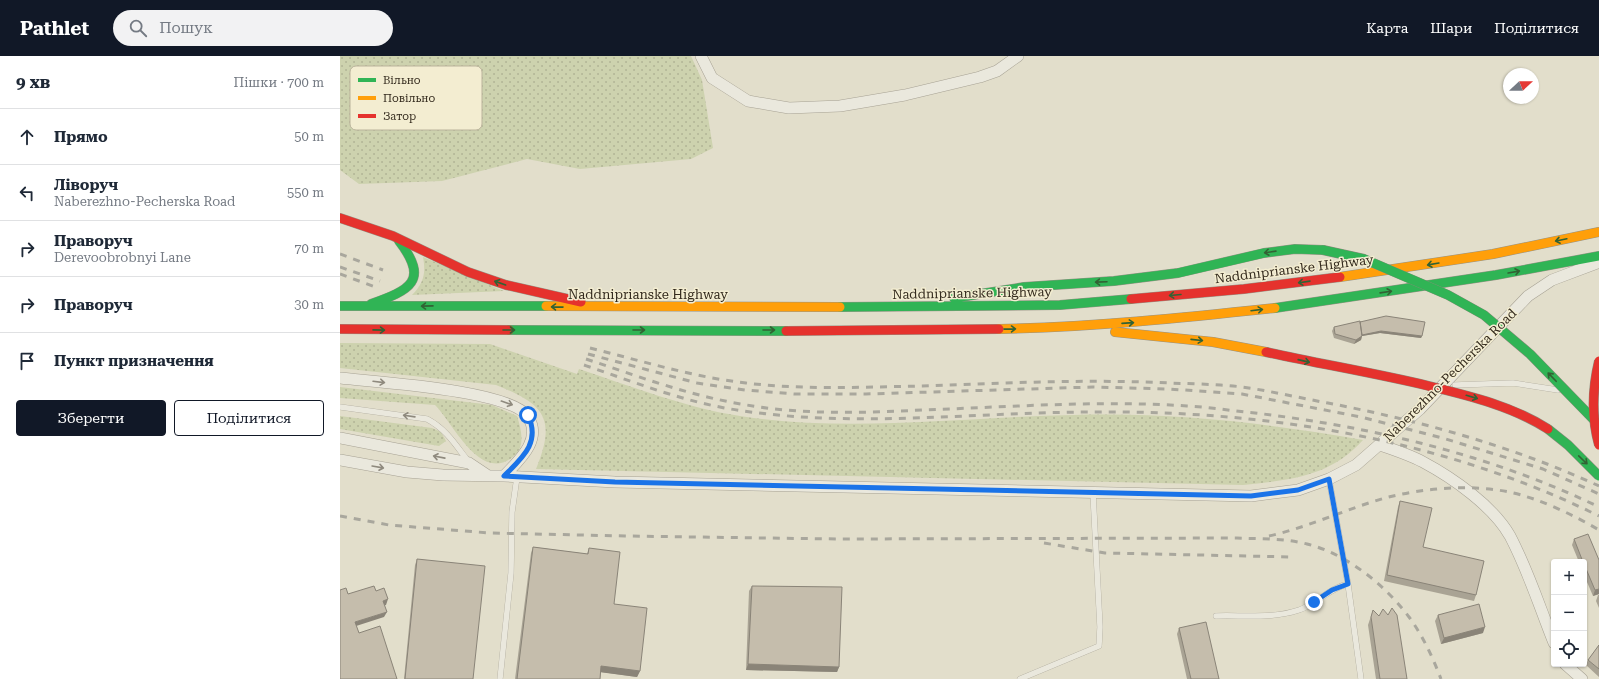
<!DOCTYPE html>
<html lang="uk">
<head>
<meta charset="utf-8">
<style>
  :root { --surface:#fff; --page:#f2f2f3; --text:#1f2937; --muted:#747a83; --line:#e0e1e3; --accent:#111827 }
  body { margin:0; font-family:"Roboto Serif",serif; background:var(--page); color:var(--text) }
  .controls { position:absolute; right:12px; bottom:12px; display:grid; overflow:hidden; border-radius:4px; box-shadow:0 1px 3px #0004 }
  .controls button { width:36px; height:36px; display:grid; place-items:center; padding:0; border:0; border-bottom:1px solid var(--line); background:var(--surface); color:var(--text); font:20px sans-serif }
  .compass { position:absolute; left:1163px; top:12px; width:36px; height:36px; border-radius:50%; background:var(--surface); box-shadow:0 1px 3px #0004; rotate:68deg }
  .stop { position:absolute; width:12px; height:12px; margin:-9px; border:3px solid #1a73e8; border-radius:50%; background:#fff }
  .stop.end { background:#1a73e8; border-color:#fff; box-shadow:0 1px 4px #0008 }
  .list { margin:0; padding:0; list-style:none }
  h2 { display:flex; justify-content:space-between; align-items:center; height:52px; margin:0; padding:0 16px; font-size:17px }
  h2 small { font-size:13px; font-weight:400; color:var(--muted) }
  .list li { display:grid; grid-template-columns:26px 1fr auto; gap:12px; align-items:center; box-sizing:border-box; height:56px; padding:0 16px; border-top:1px solid var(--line) }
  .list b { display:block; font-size:15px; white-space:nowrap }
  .list p { margin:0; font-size:13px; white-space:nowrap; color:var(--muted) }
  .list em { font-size:13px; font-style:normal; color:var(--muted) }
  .actions { display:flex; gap:8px; padding:12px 16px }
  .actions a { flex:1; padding:9px 0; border:1px solid var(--accent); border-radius:4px; text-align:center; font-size:14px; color:var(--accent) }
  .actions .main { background:var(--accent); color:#fff }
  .icon { flex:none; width:22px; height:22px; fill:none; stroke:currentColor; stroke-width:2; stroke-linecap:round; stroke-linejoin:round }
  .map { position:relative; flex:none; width:1259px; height:623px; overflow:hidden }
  header { display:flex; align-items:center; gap:24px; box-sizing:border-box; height:56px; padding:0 20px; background:var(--accent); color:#fff }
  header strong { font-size:19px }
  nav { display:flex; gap:22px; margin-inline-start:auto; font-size:14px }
  .search { width:280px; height:36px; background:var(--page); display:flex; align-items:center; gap:10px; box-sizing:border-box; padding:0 14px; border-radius:22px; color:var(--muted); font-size:15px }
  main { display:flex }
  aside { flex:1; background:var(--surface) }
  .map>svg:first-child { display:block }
</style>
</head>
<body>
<header>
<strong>Pathlet</strong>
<div class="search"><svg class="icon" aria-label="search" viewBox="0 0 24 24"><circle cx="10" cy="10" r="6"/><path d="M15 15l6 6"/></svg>Пошук</div>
<nav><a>Карта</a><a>Шари</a><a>Поділитися</a></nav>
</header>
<main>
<aside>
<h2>9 хв<small>Пішки · 700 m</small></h2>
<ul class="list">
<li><svg class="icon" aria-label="ahead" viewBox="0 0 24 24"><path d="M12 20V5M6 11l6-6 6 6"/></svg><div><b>Прямо</b></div><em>50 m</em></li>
<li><svg class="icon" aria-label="left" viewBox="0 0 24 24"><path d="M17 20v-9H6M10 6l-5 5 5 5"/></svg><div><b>Ліворуч</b><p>Naberezhno-Pecherska Road</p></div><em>550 m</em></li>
<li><svg class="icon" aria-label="right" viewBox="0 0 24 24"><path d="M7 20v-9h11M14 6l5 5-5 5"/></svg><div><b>Праворуч</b><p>Derevoobrobnyi Lane</p></div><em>70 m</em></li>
<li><svg class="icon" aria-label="right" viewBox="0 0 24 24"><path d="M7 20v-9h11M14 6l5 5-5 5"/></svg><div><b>Праворуч</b></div><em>30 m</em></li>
<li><svg class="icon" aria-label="arrive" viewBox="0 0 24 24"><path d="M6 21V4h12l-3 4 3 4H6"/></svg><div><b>Пункт призначення</b></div></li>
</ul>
<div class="actions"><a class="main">Зберегти</a><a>Поділитися</a></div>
</aside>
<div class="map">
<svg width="1259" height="623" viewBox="0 0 1259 623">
  <defs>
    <pattern id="grass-dots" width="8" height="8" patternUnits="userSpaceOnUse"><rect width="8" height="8" fill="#cdd2ae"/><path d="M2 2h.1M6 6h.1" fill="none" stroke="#b1b495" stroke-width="1.8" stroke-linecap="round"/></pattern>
  </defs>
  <rect width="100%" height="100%" fill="#e2decb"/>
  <path fill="url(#grass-dots)" d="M0,0H351L362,24L373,92L351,103L240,113L187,103L102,125L19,128L0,114Z
    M83,201L164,235L72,239C84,227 86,217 83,201Z
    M0,287L150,288L237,318L239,313C290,330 347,352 400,360C508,377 625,361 734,359C831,356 928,367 1023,384C990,421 949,424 903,429L196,413C217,362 204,348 156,329L0,312Z
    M0,331L152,349L177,360C181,373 186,390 174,400C141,429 113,367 95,349L0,342Z
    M0,360L92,372L101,376L106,385L99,390L0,373Z"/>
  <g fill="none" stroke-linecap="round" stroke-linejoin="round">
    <g stroke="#a7a294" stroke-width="6">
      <path id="lane" d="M1115,329L1173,327L1218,334
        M0,351L87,363C106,373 115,388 128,405
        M989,423L1008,528L1021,623
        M876,560C902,559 933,563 959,554C977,548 989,532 1008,528
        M160,623L171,517L172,456L177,421
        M680,623L759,590L760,571L753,437"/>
    </g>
    <g stroke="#a7a294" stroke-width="12">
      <path id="street" d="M361,0L372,22L408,45L449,52L500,50L565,39L640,21L657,15L678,0
        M0,322C34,326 172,334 188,361C203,384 178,405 164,420
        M0,382L129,407L147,419
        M1040,389C1055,394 1070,399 1083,406C1113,422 1153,450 1170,480C1188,514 1200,552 1214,587
        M0,404L67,416L103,419L164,420L275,426L911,440L958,434L989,423L1016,409L1080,353L1188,240L1212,224L1257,207
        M1225,608L1242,623"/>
    </g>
    <g stroke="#969285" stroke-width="10">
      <path id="fast" d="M614,242L684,231L774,225L838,217L924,197L955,193L983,194
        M31,248C70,234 90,225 59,185
        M0,250H206
        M500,251L720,249L791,243
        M935,252L1156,219L1259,200
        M169,274L446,275"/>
    </g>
    <g stroke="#969285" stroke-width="10">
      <path id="slow" d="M1000,221L1153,198L1259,176
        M206,250L500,251
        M659,273C751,271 843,262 935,252
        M775,276L873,286L926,296"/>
    </g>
    <g stroke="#969285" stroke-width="10">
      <path id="jam" d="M0,162L53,180L128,216L166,229L241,246
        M791,243L904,233L1000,221
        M0,273L169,274
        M446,275L659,273"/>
    </g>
    <use href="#lane" stroke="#eae8dd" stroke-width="5.5"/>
    <use href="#street" stroke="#eae8dd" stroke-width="11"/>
    <use href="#fast" stroke="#30b455" stroke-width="9"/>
    <use href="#slow" stroke="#ff9f0a" stroke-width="9"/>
    <use href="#jam" stroke="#e5322d" stroke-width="9"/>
    <path stroke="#a9a79d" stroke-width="3" stroke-dasharray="7 7" stroke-linecap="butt" d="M0,198L43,214
      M0,211L40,225
      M0,218L38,232
      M250,292C302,305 353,321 406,327C464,334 524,331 582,330C664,327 747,323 830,327C853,328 878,328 902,331C931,335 960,342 988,347C1081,365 1172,390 1259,430
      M248,298L357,327L405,334L455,338H526L753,331L829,333L902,338L1021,361L1106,383L1203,413L1259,438
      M246,303C297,320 348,339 401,348C460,359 522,357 582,354C670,351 760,344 847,350C870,351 892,355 915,357C1033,371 1151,399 1259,451
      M244,309C297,327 349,348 404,355C520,372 637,356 753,356C926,354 1103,383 1259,460
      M0,460L49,469L150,477L285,480L498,483L897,482C920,483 944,482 967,488C1007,498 1045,529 1069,561C1083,580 1093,602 1101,623
      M929,480C969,471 1006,453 1045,442C1084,432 1130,428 1169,436C1198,442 1234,459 1259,474
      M704,487L765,497L952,501"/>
    <g stroke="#8c887b" stroke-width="10" stroke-linecap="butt">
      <path id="fast-bridge" d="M983,194L1024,203L1108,239L1144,259L1190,298L1259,369
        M1208,373L1228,389L1259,420"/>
    </g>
    <g stroke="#8c887b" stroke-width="10" stroke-linecap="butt">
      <path id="jam-bridge" d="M926,296C980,308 1035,317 1089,330C1130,340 1172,350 1208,373
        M1259,305C1252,334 1251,360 1259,389"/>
    </g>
    <use href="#fast-bridge" stroke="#30b455" stroke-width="9"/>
    <use href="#jam-bridge" stroke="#e5322d" stroke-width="9"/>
  </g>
  <path fill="#a9a394" d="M1020,266L1082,280L1081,282L1040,277L1022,280L1021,284L1014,288L994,282L992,275L994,271Z
    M1060,445L1083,491L1136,539L1134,545L1044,525L1058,451Z
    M1234,483L1259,504V538L1253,540L1244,519V506H1239L1232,489Z
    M193,491L247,498L249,492L274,548L300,615L297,621L261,616L260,623H175L191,497Z
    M77,503L133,623H64L75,509Z
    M412,530L499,611L497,616L406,614L409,535Z
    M1258,539H1259V552L1256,545Z
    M1033,554L1067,623H1036L1028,569Z
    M1098,559L1143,577L1101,588L1095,565Z
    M839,572L879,623H847L837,578Z
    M1259,589V621L1246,609L1248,604Z"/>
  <path fill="#8a8478" d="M1041,275L1082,280L1081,282L1040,277L1022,280L1021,284L1014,288L1016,284L1021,279Z
    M1259,533V538L1253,540L1255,534Z
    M48,543L46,549L41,550L43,545Z
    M47,556L44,561L13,571L15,566Z
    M1145,571L1143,577L1101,588L1104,582Z
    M408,608L499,611L497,616L406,614Z
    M261,610L300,615L297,621L259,616Z"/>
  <path fill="#c5bdac" stroke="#8a8478" d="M1046,260L1085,266L1082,280L1041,275L1022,279L1020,266Z
    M1020,265L1022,280L1016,284L995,278L994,271Z
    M1060,445L1092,452L1083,491L1144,505L1136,539L1047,519Z
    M1248,478L1259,504V533L1255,534L1244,508V506H1243L1234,483Z
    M193,491L248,498L249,492L280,496L274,548L307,552L300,615L261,610L260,623H177Z
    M77,503L145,510L133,623H65Z
    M34,530L36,535L44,532L48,543L43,545L47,556L15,566L19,577L40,570L57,623H0V534L6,532L8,538Z
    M412,530L502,531L499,611L408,608Z
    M1139,548L1145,571L1104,582L1098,559Z
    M1052,552L1057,559L1067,623H1040L1031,561L1033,554L1039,560L1043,553L1048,559Z
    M866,566L879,623H851L839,572Z
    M1259,589V613L1248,604Z"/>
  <defs><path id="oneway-shaft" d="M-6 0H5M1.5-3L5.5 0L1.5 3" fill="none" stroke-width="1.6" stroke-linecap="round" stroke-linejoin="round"/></defs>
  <g stroke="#326234">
    <use href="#oneway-shaft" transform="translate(1221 184) rotate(168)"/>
    <use href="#oneway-shaft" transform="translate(930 196) rotate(172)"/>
    <use href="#oneway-shaft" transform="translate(1093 208) rotate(170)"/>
    <use href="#oneway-shaft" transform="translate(1174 216) rotate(-10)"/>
    <use href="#oneway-shaft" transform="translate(761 226) rotate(178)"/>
    <use href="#oneway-shaft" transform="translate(964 226) rotate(172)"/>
    <use href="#oneway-shaft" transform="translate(160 227) rotate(-161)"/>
    <use href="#oneway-shaft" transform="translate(1046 236) rotate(-8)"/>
    <use href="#oneway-shaft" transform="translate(835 239) rotate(175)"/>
    <use href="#oneway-shaft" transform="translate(87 250) rotate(179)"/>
    <use href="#oneway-shaft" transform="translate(217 251) rotate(-179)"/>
    <use href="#oneway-shaft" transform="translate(917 254) rotate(-7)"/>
    <use href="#oneway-shaft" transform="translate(788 267) rotate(-4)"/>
    <use href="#oneway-shaft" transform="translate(670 273) rotate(-1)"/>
    <use href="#oneway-shaft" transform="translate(39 274) rotate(1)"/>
    <use href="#oneway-shaft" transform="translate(169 274)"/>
    <use href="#oneway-shaft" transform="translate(299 274)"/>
    <use href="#oneway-shaft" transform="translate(429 274)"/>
    <use href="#oneway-shaft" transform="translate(857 284) rotate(6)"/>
    <use href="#oneway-shaft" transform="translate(964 305) rotate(13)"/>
    <use href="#oneway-shaft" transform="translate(1212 321) rotate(-134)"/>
    <use href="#oneway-shaft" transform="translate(1132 341) rotate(16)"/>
    <use href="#oneway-shaft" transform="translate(1243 404) rotate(44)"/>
  </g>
  <g stroke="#8f8a7e">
    <use href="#oneway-shaft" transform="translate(39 326) rotate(7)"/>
    <use href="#oneway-shaft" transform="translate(167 347) rotate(19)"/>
    <use href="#oneway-shaft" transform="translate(69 360) rotate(-172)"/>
    <use href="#oneway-shaft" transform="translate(99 401) rotate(-169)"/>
    <use href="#oneway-shaft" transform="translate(38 411) rotate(10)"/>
  </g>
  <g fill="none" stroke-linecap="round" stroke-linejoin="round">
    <path stroke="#1a73e8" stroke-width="5" d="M188,359C201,387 182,402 164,420L275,426L911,440L958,434L989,423L1008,528L992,534L974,546"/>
  </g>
  <g text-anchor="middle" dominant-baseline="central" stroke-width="3" stroke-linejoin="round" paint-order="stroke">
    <g font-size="13" fill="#342b1e" stroke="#f3edd1">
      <text transform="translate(954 213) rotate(-7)">Naddniprianske Highway</text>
      <text transform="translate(632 237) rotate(-1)">Naddniprianske Highway</text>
      <text x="308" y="238">Naddniprianske Highway</text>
      <text transform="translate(1110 319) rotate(-45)">Naberezhno-Pecherska Road</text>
    </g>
  </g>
  <rect x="10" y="10" width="132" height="64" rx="6" fill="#f3edd1" stroke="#bab39b" stroke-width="1"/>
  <rect x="18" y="22" width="18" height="4" fill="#30b455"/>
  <rect x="18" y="40" width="18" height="4" fill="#ff9f0a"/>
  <rect x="18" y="58" width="18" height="4" fill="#e5322d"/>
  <g font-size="11" fill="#342b1e">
    <text x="43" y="28">Вільно</text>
    <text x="43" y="46">Повільно</text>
    <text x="43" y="64">Затор</text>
  </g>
</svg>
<div class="controls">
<button>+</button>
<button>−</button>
<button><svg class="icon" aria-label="locate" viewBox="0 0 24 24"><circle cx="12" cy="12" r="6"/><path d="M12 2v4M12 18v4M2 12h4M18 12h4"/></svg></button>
</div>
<svg class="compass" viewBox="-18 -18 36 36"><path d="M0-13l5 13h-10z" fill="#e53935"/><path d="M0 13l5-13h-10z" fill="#747a83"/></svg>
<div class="stop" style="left:188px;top:359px"></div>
<div class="stop end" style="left:974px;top:546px"></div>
</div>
</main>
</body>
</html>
